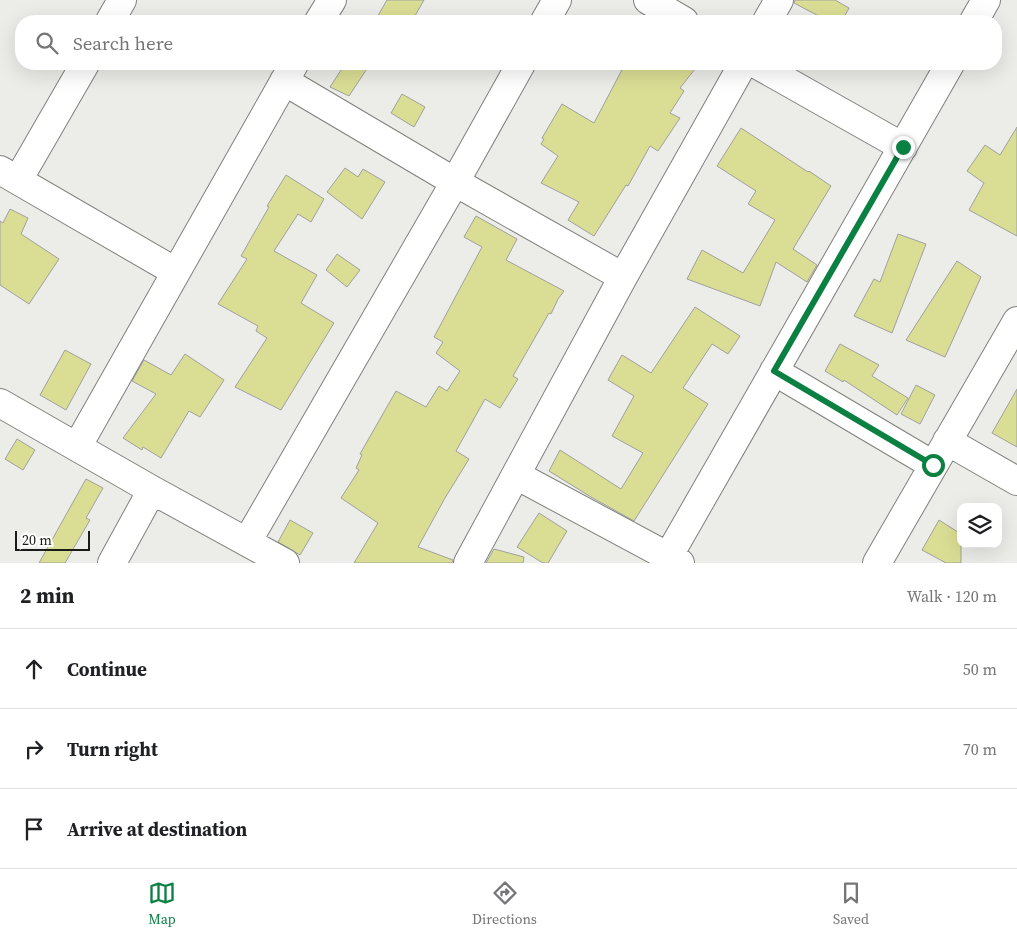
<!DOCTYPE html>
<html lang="en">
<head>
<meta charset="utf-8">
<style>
  :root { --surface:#fff; --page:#f2f2f2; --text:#202124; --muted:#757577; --line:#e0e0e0; --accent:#0b8043 }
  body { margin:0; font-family:"Source Serif 4",serif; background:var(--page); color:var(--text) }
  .controls { position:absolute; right:15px; bottom:15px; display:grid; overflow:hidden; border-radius:10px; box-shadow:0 5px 20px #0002 }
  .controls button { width:45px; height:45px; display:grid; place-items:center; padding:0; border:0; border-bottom:1px solid var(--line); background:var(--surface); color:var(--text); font:25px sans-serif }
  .scale { position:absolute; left:15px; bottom:12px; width:75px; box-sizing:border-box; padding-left:5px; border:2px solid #1b1b1a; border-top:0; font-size:14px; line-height:18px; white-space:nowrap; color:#1b1b1a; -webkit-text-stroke:4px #fffffe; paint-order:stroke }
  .stop { position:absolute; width:15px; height:15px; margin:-11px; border:4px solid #0b8043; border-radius:50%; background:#fff }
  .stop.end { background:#0b8043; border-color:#fff; box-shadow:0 1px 5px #0008 }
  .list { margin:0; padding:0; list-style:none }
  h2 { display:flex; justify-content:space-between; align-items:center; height:65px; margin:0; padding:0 20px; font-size:21px }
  h2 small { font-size:16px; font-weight:400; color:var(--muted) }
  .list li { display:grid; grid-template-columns:32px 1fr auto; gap:15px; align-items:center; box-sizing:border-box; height:80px; padding:0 20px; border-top:1px solid var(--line) }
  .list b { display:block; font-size:19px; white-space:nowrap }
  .list em { font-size:16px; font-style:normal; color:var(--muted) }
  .icon { flex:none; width:28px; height:28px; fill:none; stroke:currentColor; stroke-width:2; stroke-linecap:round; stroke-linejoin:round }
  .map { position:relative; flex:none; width:1017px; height:563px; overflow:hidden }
  .search { position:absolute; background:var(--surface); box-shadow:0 5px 20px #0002; left:15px; right:15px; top:15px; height:55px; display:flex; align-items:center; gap:12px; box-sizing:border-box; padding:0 18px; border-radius:20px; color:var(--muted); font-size:19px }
  .sheet { height:305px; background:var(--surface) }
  nav { display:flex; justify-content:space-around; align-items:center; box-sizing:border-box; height:70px; border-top:1px solid var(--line); background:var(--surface); font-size:14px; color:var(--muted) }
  nav a { display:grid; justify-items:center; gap:2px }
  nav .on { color:var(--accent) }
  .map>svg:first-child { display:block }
</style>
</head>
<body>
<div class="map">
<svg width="1017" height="563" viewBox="0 0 1017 563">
  <rect width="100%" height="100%" fill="#ecede9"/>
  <path fill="#dade95" stroke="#a0a09d" d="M387,0H424L412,21H375Z
    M795,0H835L849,8L842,21H828L794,3Z
    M345,64H370L349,96L330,87Z
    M625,64H699L680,88L684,91L670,113L680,118L658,151L650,146L628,186L626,185L594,236L568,220L579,202L541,183L558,156L541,144L544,139L542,138L562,104L594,123Z
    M402,94L425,107L414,127L391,113Z
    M1017,127V236L969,210L984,183L967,171L985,145L1000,155Z
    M741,128L808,172L809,171L831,186L793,249L817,265L807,282L776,262L760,306L687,279L702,250L743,273L775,220L748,204L756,191L717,166Z
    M345,168L358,177L363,169L385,182L362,219L327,192Z
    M286,175L324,199L311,222L298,214L274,251L317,275L301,303L334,323L281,410L235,387L267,338L256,331L258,326L218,304L247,259L241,256L269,207L267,206Z
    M10,209L28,218L21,234L59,259L29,304L0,285V221L3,223Z
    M476,216L517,239L506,260L564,291L558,299L551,314L549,313L513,376L518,379L500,408L485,399L456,451L469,459L445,498L418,547L453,560L452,563H354L378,523L341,498L359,470L356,468L362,455L360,454L396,391L426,407L439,386L447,391L460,371L436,353L443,342L434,337L482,247L464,237Z
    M898,234L926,244L892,333L854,316L874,279L880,282Z
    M337,254L360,270L347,287L326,270Z
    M957,261L981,277L945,357L906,340Z
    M695,307L740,336L728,354L712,344L683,388L708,404L634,521L591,497L549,471L560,450L621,489L643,453L612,436L634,396L608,380L622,355L651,373Z
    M840,344L879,365L872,376L908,398L897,415L844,380L843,382L825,371Z
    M65,350L91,364L66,410L40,395Z
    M185,354L224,380L200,417L189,411L161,458L143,447L142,450L123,438L156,394L132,381L144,360L171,375Z
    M916,385L935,395L920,424L901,414Z
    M1017,389V447L992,433Z
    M17,439L35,450L23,470L5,459Z
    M86,479L103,488L86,518L90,520L65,563H39Z
    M539,513L567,531L548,563H543L517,547Z
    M290,520L313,533L300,555L278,542Z
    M939,520L961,534V563H946L922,550Z
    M494,549L524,557L523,563H486Z"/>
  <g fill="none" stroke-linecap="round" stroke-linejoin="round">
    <g stroke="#80807d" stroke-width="30">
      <path id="minor" d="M648,0L684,21
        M110,21L122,0
        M319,21L332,0
        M545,21L557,0
        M767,21L779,0
        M974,21L986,0
        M756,64L903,147
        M284,81L455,182L623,277
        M0,170L176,272
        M18,180L85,64
        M774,371L933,465
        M0,403L152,490L285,563
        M947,441L1017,481
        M77,447L294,64
        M516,475L680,563
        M247,542L455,182L521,64
        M668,557L950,64
        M112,563L152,490
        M468,563L623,277L743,64
        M877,563L1017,321"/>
    </g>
    <use href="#minor" stroke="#fff" stroke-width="28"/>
  </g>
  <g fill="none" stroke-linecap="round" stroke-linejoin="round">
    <path stroke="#0b8043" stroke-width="6" d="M903,147L774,371L933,465"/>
  </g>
</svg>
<div class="controls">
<button><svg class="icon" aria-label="layers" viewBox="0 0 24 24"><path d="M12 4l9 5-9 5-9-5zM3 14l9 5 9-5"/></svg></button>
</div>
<div class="scale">20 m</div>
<div class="stop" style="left:933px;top:465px"></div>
<div class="stop end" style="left:903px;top:147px"></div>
<div class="search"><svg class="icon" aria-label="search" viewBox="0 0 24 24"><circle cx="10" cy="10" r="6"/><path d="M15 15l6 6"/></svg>Search here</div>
</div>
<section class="sheet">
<h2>2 min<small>Walk · 120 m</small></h2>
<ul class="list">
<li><svg class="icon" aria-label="ahead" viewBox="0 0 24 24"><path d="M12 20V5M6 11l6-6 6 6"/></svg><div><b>Continue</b></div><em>50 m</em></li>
<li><svg class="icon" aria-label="right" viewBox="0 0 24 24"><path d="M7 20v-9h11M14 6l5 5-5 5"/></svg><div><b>Turn right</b></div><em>70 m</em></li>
<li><svg class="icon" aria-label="arrive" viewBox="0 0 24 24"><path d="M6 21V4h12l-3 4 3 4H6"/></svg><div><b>Arrive at destination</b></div></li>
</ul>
</section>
<nav>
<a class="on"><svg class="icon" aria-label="map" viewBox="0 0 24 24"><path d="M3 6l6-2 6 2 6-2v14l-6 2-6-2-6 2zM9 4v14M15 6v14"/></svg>Map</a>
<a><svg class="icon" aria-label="directions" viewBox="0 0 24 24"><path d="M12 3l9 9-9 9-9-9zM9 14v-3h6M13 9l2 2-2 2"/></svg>Directions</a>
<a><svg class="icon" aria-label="saved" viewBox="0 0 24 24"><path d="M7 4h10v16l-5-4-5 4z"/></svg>Saved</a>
</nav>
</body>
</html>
